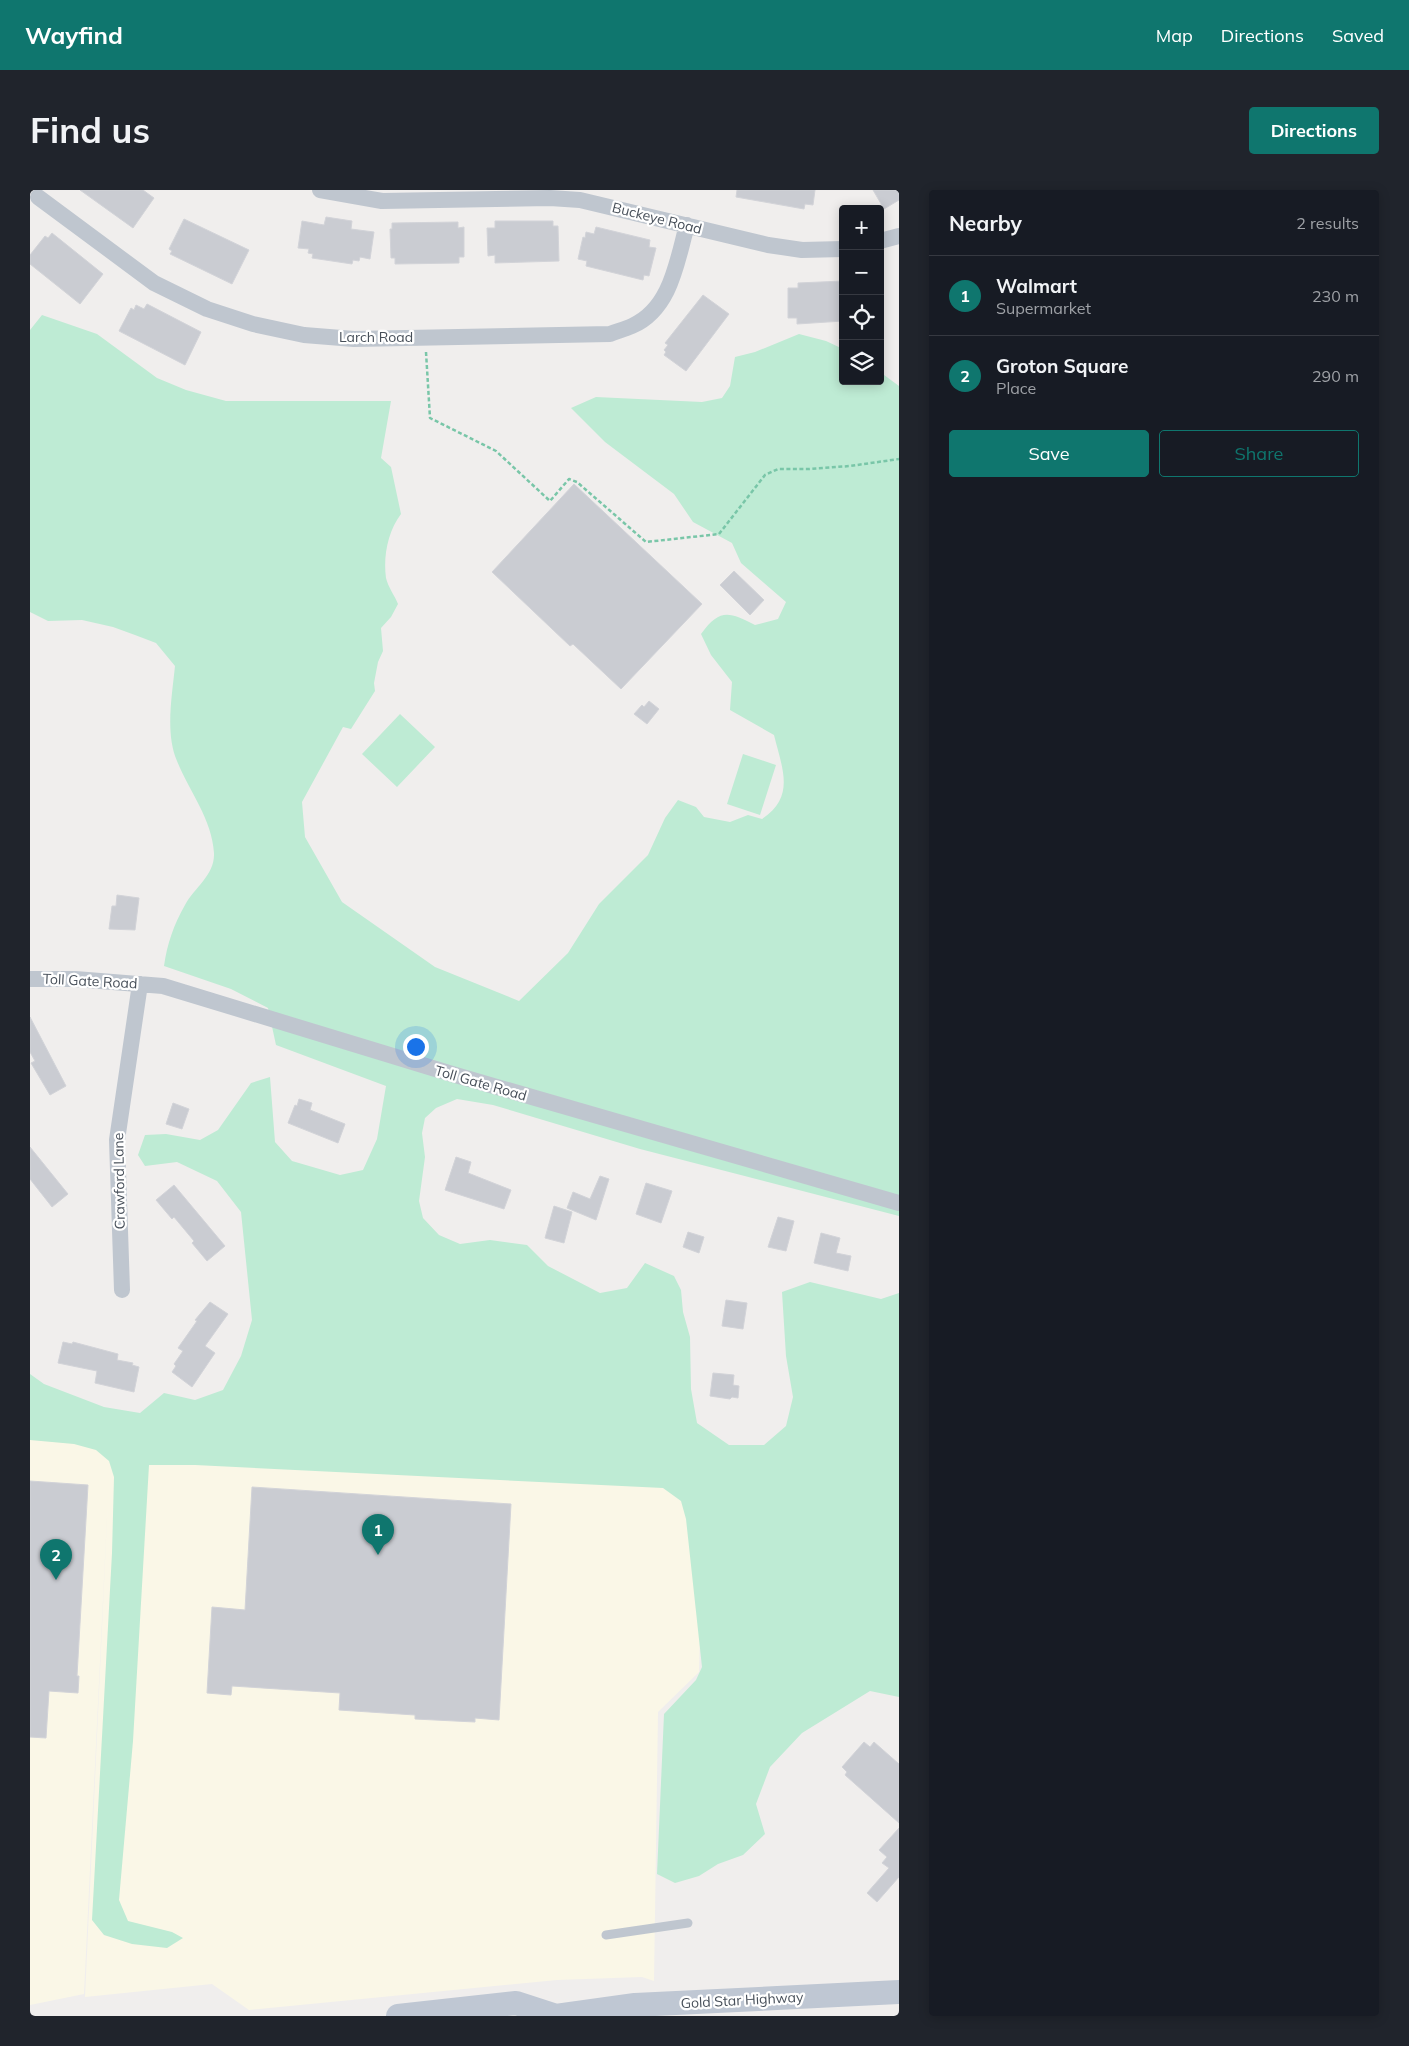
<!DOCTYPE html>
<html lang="en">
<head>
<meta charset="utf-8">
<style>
  :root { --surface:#171b24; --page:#20242c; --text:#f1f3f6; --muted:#9ea1a6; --line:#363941; --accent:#0f766e }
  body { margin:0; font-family:Mulish,sans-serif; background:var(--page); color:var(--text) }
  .controls { position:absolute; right:15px; top:15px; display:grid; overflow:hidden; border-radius:5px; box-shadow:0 2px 12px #0003 }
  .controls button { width:45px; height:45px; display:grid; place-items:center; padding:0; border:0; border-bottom:1px solid var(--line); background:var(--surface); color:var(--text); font:25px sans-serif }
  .you { position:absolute; left:385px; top:856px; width:18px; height:18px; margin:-12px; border:4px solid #fff; border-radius:50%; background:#1a73e8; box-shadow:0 0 0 8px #1a73e833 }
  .badge { display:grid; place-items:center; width:32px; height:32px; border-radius:50%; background:var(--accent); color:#fff; font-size:16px; font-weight:700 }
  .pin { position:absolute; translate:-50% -41px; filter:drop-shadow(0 1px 2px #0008) }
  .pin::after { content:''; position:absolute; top:26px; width:18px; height:15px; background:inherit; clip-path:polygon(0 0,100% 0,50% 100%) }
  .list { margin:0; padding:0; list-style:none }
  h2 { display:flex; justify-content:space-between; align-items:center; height:65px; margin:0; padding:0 20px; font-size:21px }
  h2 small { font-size:16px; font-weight:400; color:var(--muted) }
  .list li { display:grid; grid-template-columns:32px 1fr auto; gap:15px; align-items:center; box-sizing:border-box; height:80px; padding:0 20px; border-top:1px solid var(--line) }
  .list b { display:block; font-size:19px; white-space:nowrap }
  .list p { margin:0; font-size:16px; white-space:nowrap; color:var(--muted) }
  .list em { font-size:16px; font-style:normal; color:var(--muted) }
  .actions { display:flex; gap:10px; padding:15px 20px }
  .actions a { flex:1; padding:11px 0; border:1px solid var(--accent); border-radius:5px; text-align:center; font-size:18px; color:var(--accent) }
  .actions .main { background:var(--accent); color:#fff }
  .icon { flex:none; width:28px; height:28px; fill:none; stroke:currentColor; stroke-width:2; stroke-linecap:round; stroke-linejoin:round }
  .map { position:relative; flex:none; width:869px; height:1826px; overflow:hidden; border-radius:5px }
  header { display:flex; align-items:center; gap:30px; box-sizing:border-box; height:70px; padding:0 25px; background:var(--accent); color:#fff }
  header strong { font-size:24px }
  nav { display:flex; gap:28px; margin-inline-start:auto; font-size:18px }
  .intro { display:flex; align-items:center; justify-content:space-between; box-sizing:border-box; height:120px; padding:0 30px }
  h1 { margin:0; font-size:35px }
  .button { padding:12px 22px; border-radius:5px; background:var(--accent); color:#fff; font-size:18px; font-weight:700 }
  main { display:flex; gap:30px; padding:0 30px }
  aside { flex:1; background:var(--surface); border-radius:5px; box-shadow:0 2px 12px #0003 }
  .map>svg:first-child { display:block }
</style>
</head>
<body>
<header>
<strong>Wayfind</strong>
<nav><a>Map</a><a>Directions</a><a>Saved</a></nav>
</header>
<div class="intro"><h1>Find us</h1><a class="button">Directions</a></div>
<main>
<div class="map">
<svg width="869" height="1826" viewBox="0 0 869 1826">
  <rect width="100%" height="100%" fill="#f0eeed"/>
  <path fill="#faf7e7" d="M0,1238L674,1290L669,1482L628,1522L624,1791L612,1787L527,1790L219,1820L182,1794L55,1807L78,1306L54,1804L0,1815Z"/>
  <path fill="#beebd4" d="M12,125L67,144L127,188L156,200L196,211H361L351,268L361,277L371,324C358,341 353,366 356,388C358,397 365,406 368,414L361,427L351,438L353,461L348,472L344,493L345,501L321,539L313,537L272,612L275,647L312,712L405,777L489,811L538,763L569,714L618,665L635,628L648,610L666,617L674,627L700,632L718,625L732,629C766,607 752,578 744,545L700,520L702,492L681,465L671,444C690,418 699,422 725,435L748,429L756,412L711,373L702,353L663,332L644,304L575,252L541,218L566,207L672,212L692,208L700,196L705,167L725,162L769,144L796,151L813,159V191H850V182L869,196V1026L610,959L463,915L427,909L406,918L395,928L392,943L395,967L389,1011L393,1028L409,1045L430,1054L460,1050L497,1055L518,1076L570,1103L597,1098L615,1073L644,1086L651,1100L653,1122L660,1147L661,1199L667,1233L699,1255H734L756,1236L763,1207L756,1166L752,1102L780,1092L851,1109L869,1103V1507L840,1501L772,1543L740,1577L726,1614L735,1644L713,1665L688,1674L669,1686L645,1693L627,1684L634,1524L666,1490L672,1477L656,1329L651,1311L633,1298L165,1275H119L103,1551L89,1710L98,1731L142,1742L153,1748L137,1758L102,1754L74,1745L62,1730L82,1363L84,1287L79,1271L66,1260L44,1254L0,1250V1184L14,1194L74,1217L110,1223L134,1203L165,1210L193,1200L211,1166L222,1130L211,1022L187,991L147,972L115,976L108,965L115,945L136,944L170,950L188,940L221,893L240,887L245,952L262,971L310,985L333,980L347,949L356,896L246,855L238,818L201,799L134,776C137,754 144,734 155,715C165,697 185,685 184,663C182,629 159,601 147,571C135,543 142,506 145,476L126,453L105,445L83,437L52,430L18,431L0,422V140Z
    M370,524L405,557L367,597L332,564Z
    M713,564L746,575L730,625L697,614Z"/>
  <path fill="#caccd2" stroke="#d2d3d8" d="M50,0H113L124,8L103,38Z
    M707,0H785L783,15L775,14L774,19L706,7Z
    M843,0H869V10L854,19Z
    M296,27L322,31L321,39L344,42L340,69L330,67L329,71L323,70L322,74L282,68L283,64L278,63L279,59L268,58L272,31L294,35Z
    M154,29L219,60L202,94L140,64L142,61L139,59Z
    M465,31H523V36H528L529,71L465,73V65L458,66L457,38H465Z
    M428,32V38L434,37V67H429V73L365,74V68H361L360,39H362V33Z
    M566,37L620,50L619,57L626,58L619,86L614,85L613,90L556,76L557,71L548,69L553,47L555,48L556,42L564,44Z
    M22,43L73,84L50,114L0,74V65L15,46L18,48Z
    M813,91V131L767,134V128H758V98H768V93Z
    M673,105L699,124L656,181L634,165L636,162L634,160L638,155L635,153Z
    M117,114L171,142L155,175L89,141L101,118L104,120L106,115L114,119Z
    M544,294L672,414L591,499L543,454L540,456L462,382Z
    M704,381L734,410L720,425L690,395Z
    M619,511L629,519L617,534L604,524L612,515L614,517Z
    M87,705L109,708L105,740L79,739L82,716H86Z
    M0,827L36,896L20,905L1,873L5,871L0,862Z
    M269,909L282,913L280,920L315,934L308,953L258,933L265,915L267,916Z
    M143,913L159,919L152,939L136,934Z
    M0,957L38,1004L22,1017L0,989Z
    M426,967L441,972L438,983L481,1000L474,1019L415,1000Z
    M570,986L579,989L566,1030L537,1018L543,1002L560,1009Z
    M616,993L642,1001L631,1033L606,1024Z
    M144,995L195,1056L177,1071L162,1053L164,1051L144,1027L142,1029L126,1010Z
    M524,1016L542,1022L534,1053L515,1048Z
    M748,1027L764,1031L756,1061L738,1057Z
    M658,1042L674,1047L669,1063L653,1057Z
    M791,1043L810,1048L806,1063L821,1066L818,1081L784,1073Z
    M696,1110L717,1113L713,1139L692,1136Z
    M180,1112L198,1124L175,1156L185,1163L162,1197L142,1182L146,1176L144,1174L153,1161L148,1158L167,1131L165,1130Z
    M33,1152L42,1154L43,1152L88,1164L87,1170L103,1173L102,1175L109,1177L104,1202L65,1193L67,1181L28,1173Z
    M683,1183L704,1185L703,1195L709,1196L708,1208L702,1207L700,1209L680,1206Z
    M0,1291L58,1295L47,1486H49L48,1503L19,1501L16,1548L0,1547Z
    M222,1297L481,1314L469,1530L445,1528V1532L385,1529V1525L309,1520L310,1503L202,1496L201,1505L177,1503L182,1417L215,1420Z
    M834,1552L840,1557L844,1552L869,1574V1633L815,1585L817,1582L812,1577Z
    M869,1638V1687L847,1712L837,1703L859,1678L852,1673L857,1667L849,1660Z"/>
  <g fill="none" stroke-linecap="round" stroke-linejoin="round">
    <path stroke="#79c6a8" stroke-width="2.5" stroke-dasharray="4 2.5" stroke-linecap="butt" d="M396,162L400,228L466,261L520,311L539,289L547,292L616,352L689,344L735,285L748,279H779L820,276L869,269"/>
    <path stroke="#bfc6cf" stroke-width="9" d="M576,1745L658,1733"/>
    <path stroke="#bfc6cf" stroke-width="16" d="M290,0L352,11L520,8L550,10L738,55L772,60L813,59
      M8,7L124,93L177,119L223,134L274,145L324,149L580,144C588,141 595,139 602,136C641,119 647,71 657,35
      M850,51L869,46
      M0,789H45L133,796L422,884L869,1013
      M92,1100L87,950L110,794"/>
    <path stroke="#bfc7d3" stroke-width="24" d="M368,1826L486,1813L526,1826
      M526,1826L605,1815L869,1802"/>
  </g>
  <g text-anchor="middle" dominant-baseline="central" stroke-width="4.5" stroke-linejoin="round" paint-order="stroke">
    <g font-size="14" fill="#474f59" stroke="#fff">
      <text transform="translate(627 28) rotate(14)">Buckeye Road</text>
      <text x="346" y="147">Larch Road</text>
      <text transform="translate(60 791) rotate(3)">Toll Gate Road</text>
      <text transform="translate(451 893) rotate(16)">Toll Gate Road</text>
      <text transform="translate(89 991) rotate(-91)">Crawford Lane</text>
      <text transform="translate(712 1810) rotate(-3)">Gold Star Highway</text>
    </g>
  </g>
</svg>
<div class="controls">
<button>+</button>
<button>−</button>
<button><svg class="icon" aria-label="locate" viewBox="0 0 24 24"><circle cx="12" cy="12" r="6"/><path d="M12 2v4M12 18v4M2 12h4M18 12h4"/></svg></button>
<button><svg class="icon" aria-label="layers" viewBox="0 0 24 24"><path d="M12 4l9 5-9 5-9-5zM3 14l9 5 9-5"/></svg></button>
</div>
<div class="you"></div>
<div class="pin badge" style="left:348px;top:1365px">1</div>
<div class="pin badge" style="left:26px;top:1390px">2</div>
</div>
<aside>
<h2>Nearby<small>2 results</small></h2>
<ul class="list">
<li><span class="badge">1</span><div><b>Walmart</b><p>Supermarket</p></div><em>230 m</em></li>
<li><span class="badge">2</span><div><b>Groton Square</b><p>Place</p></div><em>290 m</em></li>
</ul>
<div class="actions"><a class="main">Save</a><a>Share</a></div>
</aside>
</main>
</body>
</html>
